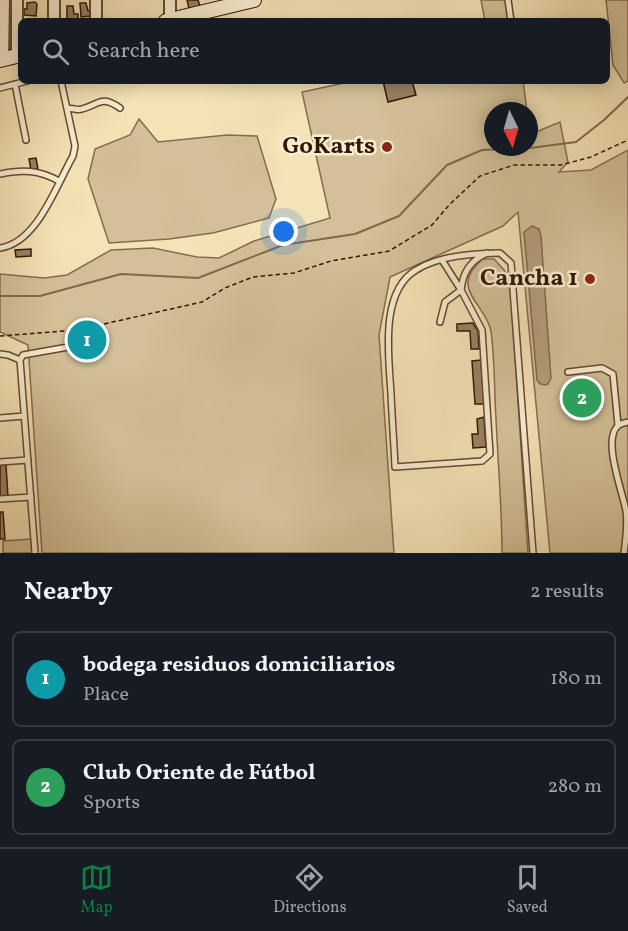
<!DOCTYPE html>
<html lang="en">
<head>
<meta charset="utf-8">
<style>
  :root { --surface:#171b24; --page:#20242c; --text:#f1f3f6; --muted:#9ea1a6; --line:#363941; --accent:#0b8043 }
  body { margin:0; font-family:Vollkorn,serif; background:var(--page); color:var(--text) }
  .compass { position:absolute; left:484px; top:102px; width:54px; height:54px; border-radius:50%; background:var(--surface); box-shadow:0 3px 15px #0003; rotate:175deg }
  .you { position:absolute; left:284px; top:232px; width:21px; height:21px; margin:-15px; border:4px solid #fff; border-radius:50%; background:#1a73e8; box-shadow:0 0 0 9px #1a73e833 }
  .badge { display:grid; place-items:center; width:39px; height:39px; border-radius:50%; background:var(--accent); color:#fff; font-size:20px; font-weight:700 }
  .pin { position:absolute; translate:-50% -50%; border:3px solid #fff; box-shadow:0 2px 6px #0006 }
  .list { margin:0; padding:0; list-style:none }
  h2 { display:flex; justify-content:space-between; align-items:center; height:78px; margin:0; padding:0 24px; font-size:26px }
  h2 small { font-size:20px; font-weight:400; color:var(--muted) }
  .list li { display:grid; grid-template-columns:39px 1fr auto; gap:18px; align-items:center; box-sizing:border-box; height:96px; margin:0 12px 12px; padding:0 12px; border:2px solid var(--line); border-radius:9px }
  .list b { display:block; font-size:22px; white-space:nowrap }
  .list p { margin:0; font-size:20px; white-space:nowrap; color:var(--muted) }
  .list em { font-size:20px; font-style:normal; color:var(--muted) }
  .icon { flex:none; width:33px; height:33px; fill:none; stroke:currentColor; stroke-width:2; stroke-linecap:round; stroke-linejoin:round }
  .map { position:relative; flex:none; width:628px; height:553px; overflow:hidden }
  .search { position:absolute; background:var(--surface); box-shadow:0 3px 15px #0003; left:18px; right:18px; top:18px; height:66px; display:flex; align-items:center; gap:15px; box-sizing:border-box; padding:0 21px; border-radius:9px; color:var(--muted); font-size:22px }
  .sheet { height:294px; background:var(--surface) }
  nav { display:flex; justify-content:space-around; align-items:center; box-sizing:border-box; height:84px; border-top:2px solid var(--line); background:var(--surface); font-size:16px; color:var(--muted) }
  nav a { display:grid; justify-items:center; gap:3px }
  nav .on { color:var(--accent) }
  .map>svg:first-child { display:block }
</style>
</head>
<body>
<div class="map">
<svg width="628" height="553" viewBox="0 0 628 553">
  <rect width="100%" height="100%" fill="#f4e3b6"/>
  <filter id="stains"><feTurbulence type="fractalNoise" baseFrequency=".00333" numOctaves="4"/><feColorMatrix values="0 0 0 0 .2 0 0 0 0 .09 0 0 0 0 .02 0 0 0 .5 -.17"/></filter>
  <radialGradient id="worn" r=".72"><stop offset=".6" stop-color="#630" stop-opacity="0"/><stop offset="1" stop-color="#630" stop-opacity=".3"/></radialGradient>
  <path fill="#d3c098" stroke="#846b4f" stroke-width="1.5" d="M481,0H511L514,21H485Z
    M606,0H628V81L624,83L613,65Z
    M353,81H523L527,111H493V147H529V123L531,134L560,122L568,162L559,172L591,170L628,150V553H550L518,212L503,226L390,277L379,335L394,553H42L28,345L0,332V274L44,278L67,275L111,250L153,248L197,257L219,258L254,241L330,218L302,92Z
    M139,119L158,142L227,135L257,136L276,199L269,218L213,233L169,239L109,243L88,179L95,149L130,135Z
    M483,259H494L504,270L510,281L528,553H502C502,508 498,464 496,419C494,390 495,360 491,331C486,304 447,288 483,259Z
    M31,539L32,553H3V541Z"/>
  <path fill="#b39d7a" stroke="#80674c" stroke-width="1.5" d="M532,226L539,229L541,236L551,378L548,384C543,386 540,385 537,380L524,232Z"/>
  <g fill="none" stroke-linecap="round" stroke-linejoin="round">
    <path stroke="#80674c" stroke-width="2" d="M0,296H40L121,274L198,278L283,245L355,234L399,216L447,165L482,150L530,148L576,142L604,120L628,97"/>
  </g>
  <path fill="#988162" stroke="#341606" stroke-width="1.5" d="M187,0H198L200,6L189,9Z
    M35,2L37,4L36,16L24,15V9H27V3Z
    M80,3H86L88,11H92V16L81,17Z
    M67,6H73L74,14H78V19L67,20Z
    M383,81H412L416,95L388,102Z
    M36,158L38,169L31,170L29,159Z
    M31,249V256L16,257L15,250Z
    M473,323L478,331L479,349H471L470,331H457V324Z
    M95,336L101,337L102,342L73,344L72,340Z
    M481,360L484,404H475L472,361Z
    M484,417L486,447L473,448L472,434H478L477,419Z
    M0,465H6L8,497L0,498Z
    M0,512H3L5,539H0Z"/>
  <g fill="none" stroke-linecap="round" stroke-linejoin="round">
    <g stroke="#644932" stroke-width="8">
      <path id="lane" d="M508,0L511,21
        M15,84L26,140
        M0,88L27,81
        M67,109C74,107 76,111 82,109C100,104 101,95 120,108
        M0,174C22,169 39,170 59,181
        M0,248C37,243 56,186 73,156L75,146L61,81
        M487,253C470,261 463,272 461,290L482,330L490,454L482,461L395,467C394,443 392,418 391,394C389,358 379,292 416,270C440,255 473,254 500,253L511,263L533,553
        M440,322L445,302L461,290L442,260
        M0,354L8,355L20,360
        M20,360L35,553
        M20,360L23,355L91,343
        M568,372L602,368L613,374L618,425
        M0,418L24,416
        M0,462L28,460
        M0,499L31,497
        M624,553C626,539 628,524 626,511C623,493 601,437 619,425C622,423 625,423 628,422"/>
    </g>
    <g stroke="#644932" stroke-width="14">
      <path id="street" d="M54,0V21
        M170,20V0
        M96,21V0
        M17,56V0
        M3,59L4,0"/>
    </g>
    <g stroke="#341606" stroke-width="16">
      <path id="secondary" d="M166,21L254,0
        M0,60L21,55"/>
    </g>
    <path stroke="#341606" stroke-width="1.5" stroke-dasharray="4.5 3" stroke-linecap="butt" d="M0,336L77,330L202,302L225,288L253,277L294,273L331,261L389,251L432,225L450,204L480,176L514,165H561L591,157L628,140"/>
    <use href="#lane" stroke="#f8edd0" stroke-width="5"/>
    <use href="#street" stroke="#f8edd0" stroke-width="10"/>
    <use href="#secondary" stroke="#f8edd0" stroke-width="14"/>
  </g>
  <g fill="#8f2418" stroke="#f8edd0" stroke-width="2">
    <circle cx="387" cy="147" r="6"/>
    <circle cx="590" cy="279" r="6"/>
  </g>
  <g text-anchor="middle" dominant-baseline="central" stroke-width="5" stroke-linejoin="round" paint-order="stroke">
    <g font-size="24" font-weight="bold" fill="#341606" stroke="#f8edd0" text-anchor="end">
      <text x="375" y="147">GoKarts</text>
      <text x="578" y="279">Cancha 1</text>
    </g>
  </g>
  <rect width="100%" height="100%" filter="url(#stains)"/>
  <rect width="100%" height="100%" fill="url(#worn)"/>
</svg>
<svg class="compass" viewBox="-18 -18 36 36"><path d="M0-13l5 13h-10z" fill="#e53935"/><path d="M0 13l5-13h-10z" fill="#9ea1a6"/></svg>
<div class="you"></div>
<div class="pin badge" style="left:87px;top:340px;background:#0f9aa8">1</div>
<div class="pin badge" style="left:582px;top:398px;background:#2e9e5b">2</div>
<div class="search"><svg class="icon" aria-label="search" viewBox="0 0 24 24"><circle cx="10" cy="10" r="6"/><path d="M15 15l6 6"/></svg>Search here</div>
</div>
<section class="sheet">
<h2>Nearby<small>2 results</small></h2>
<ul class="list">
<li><span class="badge" style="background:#0f9aa8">1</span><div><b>bodega residuos domiciliarios</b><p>Place</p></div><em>180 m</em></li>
<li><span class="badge" style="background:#2e9e5b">2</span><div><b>Club Oriente de Fútbol</b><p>Sports</p></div><em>280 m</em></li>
</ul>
</section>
<nav>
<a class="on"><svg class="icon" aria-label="map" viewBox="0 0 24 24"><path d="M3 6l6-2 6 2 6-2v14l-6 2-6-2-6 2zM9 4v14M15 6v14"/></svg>Map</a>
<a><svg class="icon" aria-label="directions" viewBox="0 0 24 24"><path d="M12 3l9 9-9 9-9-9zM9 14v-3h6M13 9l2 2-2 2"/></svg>Directions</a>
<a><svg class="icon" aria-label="saved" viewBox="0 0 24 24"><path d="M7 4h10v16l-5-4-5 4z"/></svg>Saved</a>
</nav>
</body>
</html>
